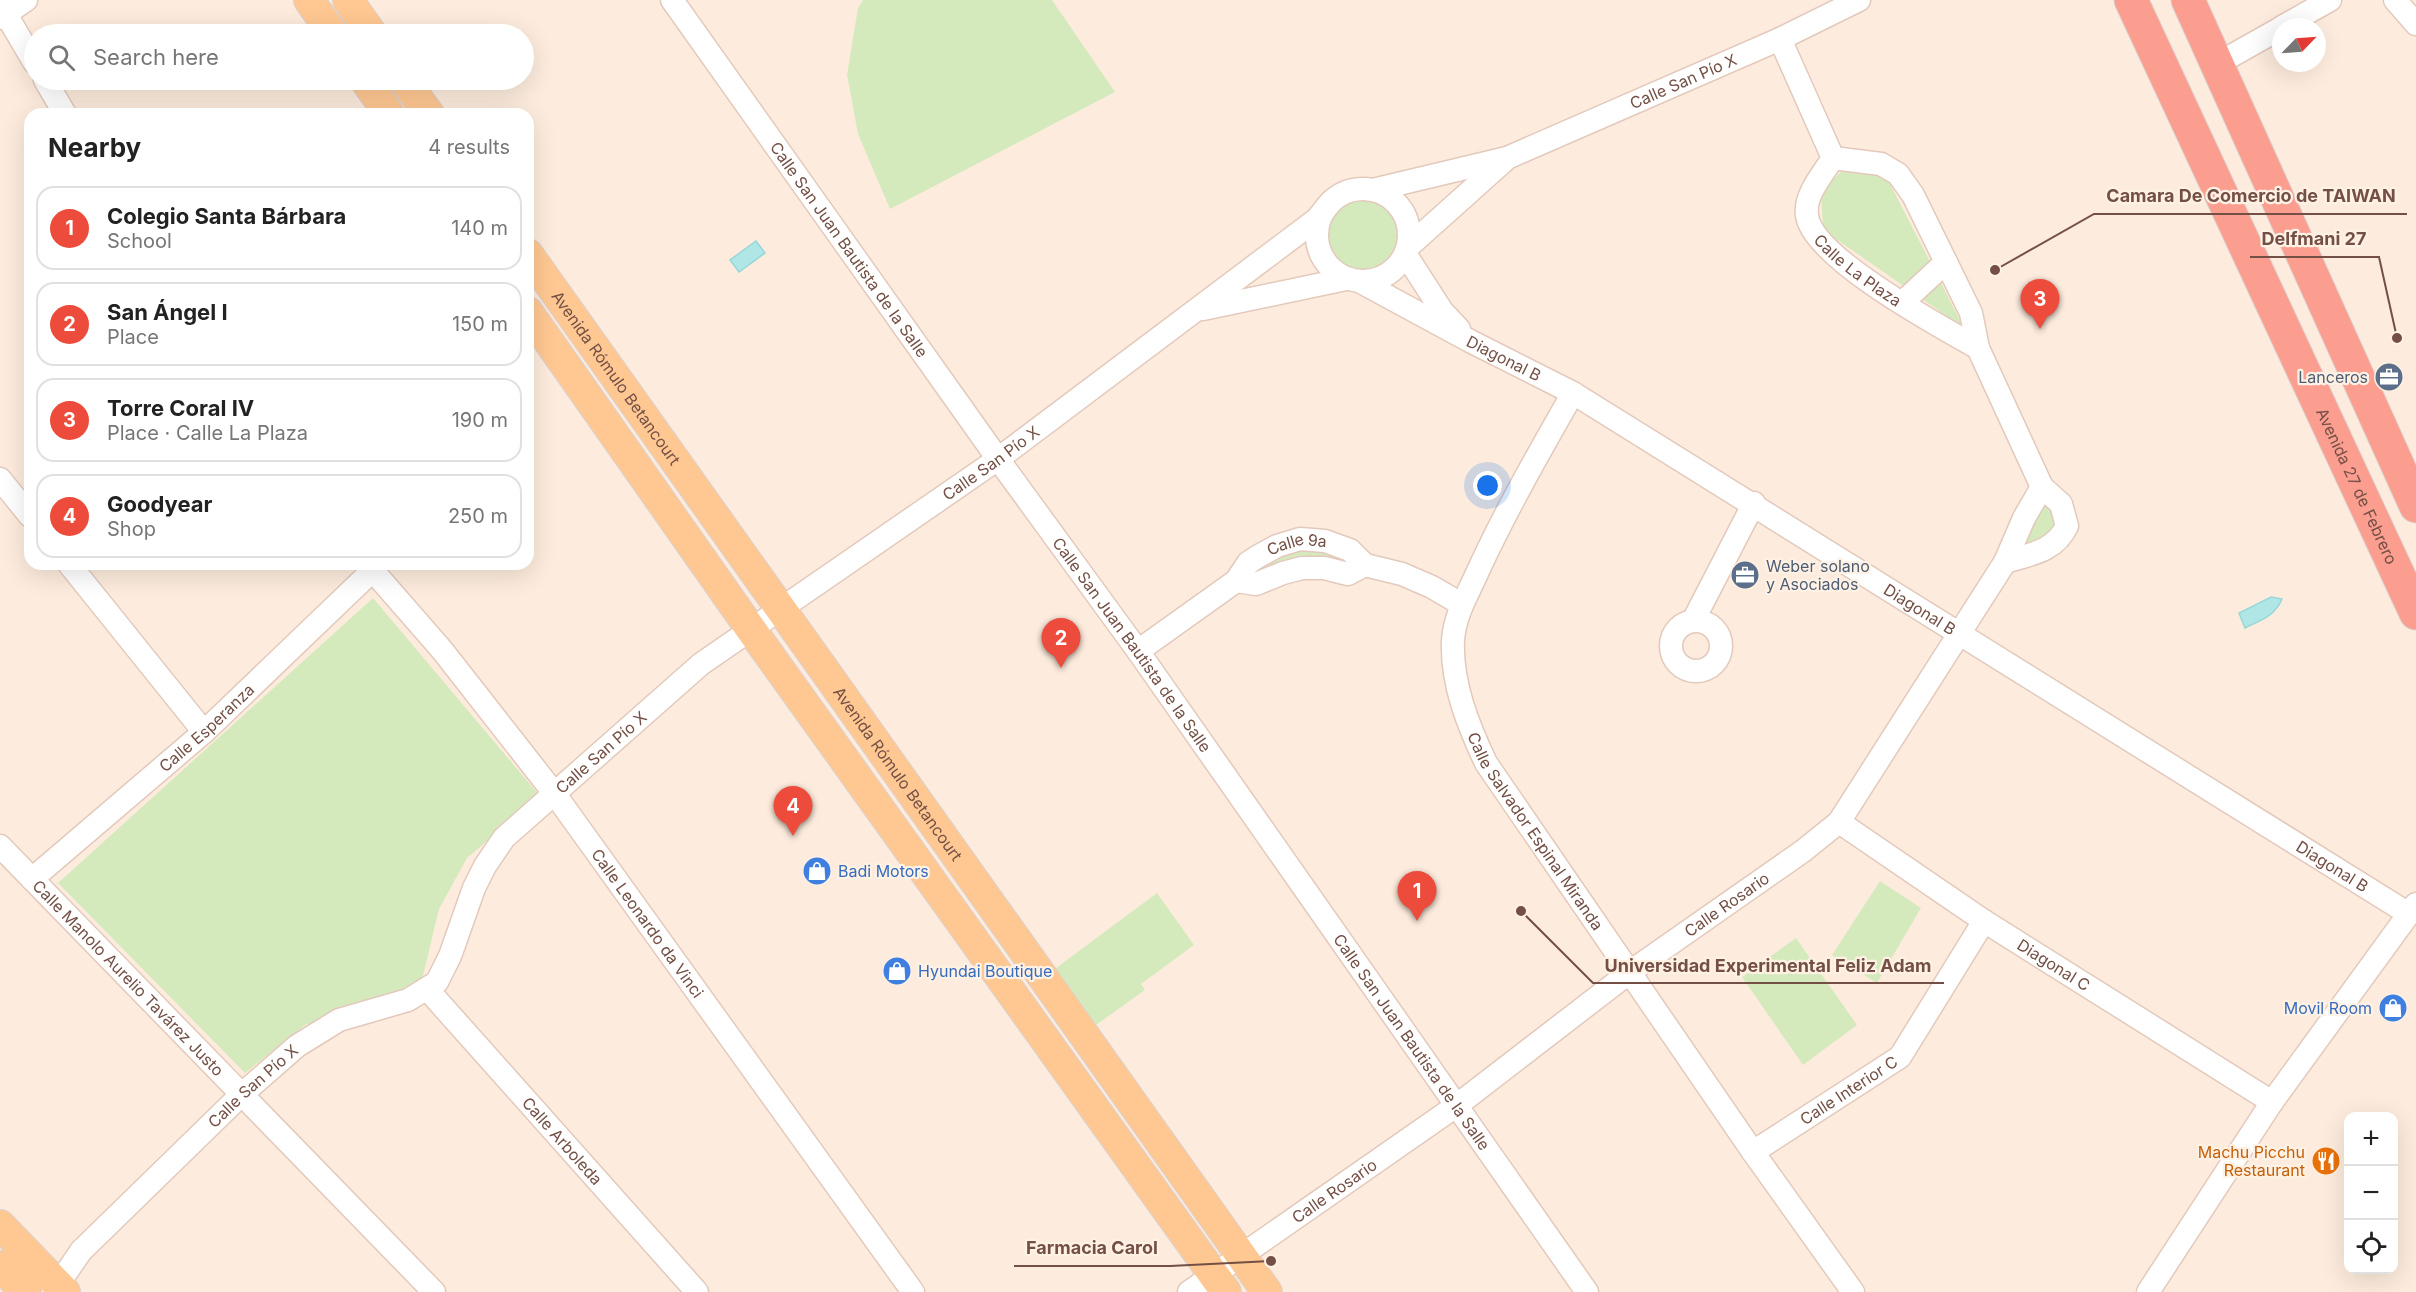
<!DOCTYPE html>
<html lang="en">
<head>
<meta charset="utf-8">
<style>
  :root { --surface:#fff; --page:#f2f2f2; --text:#222; --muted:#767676; --line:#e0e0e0; --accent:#ed4b3b }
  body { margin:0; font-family:Inter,sans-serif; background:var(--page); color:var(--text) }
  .controls { position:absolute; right:18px; bottom:18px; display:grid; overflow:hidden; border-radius:12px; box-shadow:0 6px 24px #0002 }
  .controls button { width:54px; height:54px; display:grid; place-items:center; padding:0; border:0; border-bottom:2px solid var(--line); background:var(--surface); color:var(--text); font:30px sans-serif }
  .compass { position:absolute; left:2272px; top:18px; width:54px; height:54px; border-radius:50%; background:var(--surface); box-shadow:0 6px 24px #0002; rotate:65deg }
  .you { position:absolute; left:1488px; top:486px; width:21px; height:21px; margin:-15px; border:4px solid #fff; border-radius:50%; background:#1a73e8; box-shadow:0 0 0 9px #1a73e833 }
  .badge { display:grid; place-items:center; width:39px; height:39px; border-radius:50%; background:var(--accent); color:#fff; font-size:20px; font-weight:700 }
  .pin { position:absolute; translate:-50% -50px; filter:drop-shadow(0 2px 3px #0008) }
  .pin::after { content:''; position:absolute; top:32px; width:21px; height:18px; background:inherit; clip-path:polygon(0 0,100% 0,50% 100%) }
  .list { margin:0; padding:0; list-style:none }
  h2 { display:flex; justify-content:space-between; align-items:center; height:78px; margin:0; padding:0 24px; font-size:26px }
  h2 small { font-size:20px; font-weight:400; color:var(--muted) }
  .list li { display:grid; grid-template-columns:39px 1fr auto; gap:18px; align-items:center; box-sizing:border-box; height:84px; margin:0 12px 12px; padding:0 12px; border:2px solid var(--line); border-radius:18px }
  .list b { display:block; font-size:22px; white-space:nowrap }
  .list p { margin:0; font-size:20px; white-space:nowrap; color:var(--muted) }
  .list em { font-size:20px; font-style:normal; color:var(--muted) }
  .icon { flex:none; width:33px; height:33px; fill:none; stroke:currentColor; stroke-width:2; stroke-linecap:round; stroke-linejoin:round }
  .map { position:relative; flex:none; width:2416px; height:1292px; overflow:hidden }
  .search { position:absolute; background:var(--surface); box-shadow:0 6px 24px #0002; left:24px; top:24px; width:510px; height:66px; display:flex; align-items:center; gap:15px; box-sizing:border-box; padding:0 21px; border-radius:33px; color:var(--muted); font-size:22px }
  .panel { position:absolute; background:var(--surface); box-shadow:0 6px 24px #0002; left:24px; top:108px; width:510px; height:462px; border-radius:18px }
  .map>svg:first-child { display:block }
</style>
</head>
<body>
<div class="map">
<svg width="2416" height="1292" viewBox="0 0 2416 1292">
  <rect width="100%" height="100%" fill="#fdecdd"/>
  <path fill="#d5eabc" d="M863,0H1052L1115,92L890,209L858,134L847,75L858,8Z
    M1866,169L1887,178L1964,328L1823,230L1821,190L1842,171Z
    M1328 237a36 36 0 1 1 72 0a36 36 0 1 1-72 0Z
    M2041,498L2055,507V537L2019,546Z
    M1293,543L1323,549L1353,566L1249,573Z
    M373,598L540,796L467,858L439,909L421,984L305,1025L245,1073L58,883Z
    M1880,881L1921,908L1877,983L1832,955Z
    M1157,893L1194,945L1141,984L1145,990L1096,1025L1056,968Z
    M1796,938L1857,1025L1803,1065L1742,977Z"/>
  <path fill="#b1e6e6" stroke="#97d7d9" stroke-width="1.5" d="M756,241L765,253L739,272L730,260Z
    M2271,597L2282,599C2275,616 2261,620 2245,628L2239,613Z"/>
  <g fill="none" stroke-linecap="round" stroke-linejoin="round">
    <g stroke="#e3c9bc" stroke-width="25">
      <g id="minor">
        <path id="s1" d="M672,0L998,459L1138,651L1587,1292"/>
        <path d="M2395,0L2416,24"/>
        <path d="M0,4L34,62"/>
        <path d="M0,18L26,0"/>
        <path d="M2282,27L2330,0"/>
        <path d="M1780,39L1833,158"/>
        <path d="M2217,64L2281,28"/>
        <path d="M45,80L65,114"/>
        <path d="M1833,158L1881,164L1898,174L1913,195L1971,313L1978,348L2042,487L2061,504L2067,526C2054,552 2031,554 2005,562"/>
        <path id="s2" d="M1833,158C1823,174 1804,195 1807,215C1811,257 1941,327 1978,348"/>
        <circle cx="1363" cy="235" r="46"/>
        <path id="s3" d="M1373,190L1507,158L1780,39L1859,0"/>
        <path d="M1409,246L1504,161"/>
        <path d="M1406,255L1442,311L1459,329"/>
        <path id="s4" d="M1361,282L1470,341L1573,393L2409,914"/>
        <path d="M1903,302L1946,262"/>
        <path d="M1203,309L1346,279"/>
        <path id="s5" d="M1573,393C1540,451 1506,510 1478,571C1468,594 1455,614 1453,640C1451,683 1468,725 1486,763L1753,1152L1853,1292"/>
        <path d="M0,479L30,516"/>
        <path d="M69,564L204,732"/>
        <path id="s6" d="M367,564L442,650L554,793L913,1292"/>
        <path d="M1236,581L1256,584L1283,573L1302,568H1324L1348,574L1365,565"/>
        <circle cx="1696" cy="646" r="25"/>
        <path d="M1693,621L1754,503"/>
        <path id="s7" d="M1138,651L1236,581L1248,563L1257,557L1277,546L1300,539L1325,541L1350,550L1365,565L1402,574L1432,587L1461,604"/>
        <path id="s8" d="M1839,822L1984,921L2272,1102"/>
        <path id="s9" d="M0,846L434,1292"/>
        <path id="s10" d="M32,879L204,732L373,570"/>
        <path id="s11" d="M428,990L697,1292"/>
        <path id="s12" d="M1753,1152L1900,1057L1984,921"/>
        <path id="s13" d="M53,1292L81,1251L241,1095L297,1046L339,1020L408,1000L437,982L450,956L474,888L485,866L504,838L701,664L998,459L1317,219L1331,202"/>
        <path id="s14" d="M1189,1292L1456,1106L1630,972L1803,851L1839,822L2005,562L2024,518L2042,487"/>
        <path d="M2148,1292L2272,1102L2416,904"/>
      </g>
    </g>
    <g stroke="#dbd1cf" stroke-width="32">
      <g id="major">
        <path d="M309,0L333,34"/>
        <path d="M348,0L372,34"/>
        <path d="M365,80L389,114"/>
        <path d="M404,80L429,114"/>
        <path id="s15" d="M528,254L1267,1292"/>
        <path d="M528,312L750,628L1226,1292"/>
        <path d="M0,1225L65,1292"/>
        <path d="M0,1266L26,1292"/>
      </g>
    </g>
    <g stroke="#dbd1cf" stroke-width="35">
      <g id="highway">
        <path id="s16" d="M2131,0L2416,613"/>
        <path d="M2188,0L2416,506"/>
      </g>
    </g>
    <use href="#minor" stroke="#fff" stroke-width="22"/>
    <use href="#major" stroke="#ffc892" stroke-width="30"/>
    <use href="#highway" stroke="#fb9e90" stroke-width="33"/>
  </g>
  <defs>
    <g id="office-disc" transform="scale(1.5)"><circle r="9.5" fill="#5c6f8a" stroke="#fff1e4"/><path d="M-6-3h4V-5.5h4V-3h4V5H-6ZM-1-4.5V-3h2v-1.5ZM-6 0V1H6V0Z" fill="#fff"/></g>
    <g id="shop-disc" transform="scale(1.5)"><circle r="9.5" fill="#3f7fe0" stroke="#fff1e4"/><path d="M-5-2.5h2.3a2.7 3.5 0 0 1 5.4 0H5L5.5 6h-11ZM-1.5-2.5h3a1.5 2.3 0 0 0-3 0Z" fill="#fff"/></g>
    <g id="restaurant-disc" transform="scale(1.5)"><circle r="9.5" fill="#e8710a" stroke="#fff1e4"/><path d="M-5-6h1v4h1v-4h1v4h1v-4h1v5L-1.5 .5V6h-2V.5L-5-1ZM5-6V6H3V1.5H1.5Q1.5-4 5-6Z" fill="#fff"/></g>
  </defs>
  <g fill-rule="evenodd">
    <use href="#office-disc" x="2389" y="377"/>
    <use href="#office-disc" x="1745" y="575"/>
    <use href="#shop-disc" x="817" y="871"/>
    <use href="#shop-disc" x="897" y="971"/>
    <use href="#shop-disc" x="2393" y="1008"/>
    <use href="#restaurant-disc" x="2326" y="1161"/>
  </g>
  <g text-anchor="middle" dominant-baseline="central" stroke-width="4.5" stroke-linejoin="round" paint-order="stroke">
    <g font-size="16" fill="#734f45" stroke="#fff1e4">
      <text stroke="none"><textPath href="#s3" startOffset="330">Calle San Pío X</textPath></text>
      <text stroke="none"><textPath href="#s1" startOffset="306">Calle San Juan Bautista de la Salle</textPath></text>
      <text stroke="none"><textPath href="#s2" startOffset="141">Calle La Plaza</textPath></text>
      <text stroke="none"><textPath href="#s4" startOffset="162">Diagonal B</textPath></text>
      <text stroke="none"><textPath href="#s15" startOffset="152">Avenida Rómulo Betancourt</textPath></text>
      <text stroke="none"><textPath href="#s13" startOffset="1278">Calle San Pío X</textPath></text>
      <text stroke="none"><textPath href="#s16" startOffset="536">Avenida 27 de Febrero</textPath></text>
      <text stroke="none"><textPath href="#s7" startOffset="196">Calle 9a</textPath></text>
      <text stroke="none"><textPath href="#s4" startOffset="648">Diagonal B</textPath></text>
      <text stroke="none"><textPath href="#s1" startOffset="792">Calle San Juan Bautista de la Salle</textPath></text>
      <text stroke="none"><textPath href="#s10" startOffset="231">Calle Esperanza</textPath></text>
      <text stroke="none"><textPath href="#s13" startOffset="792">Calle San Pío X</textPath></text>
      <text stroke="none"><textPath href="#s15" startOffset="638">Avenida Rómulo Betancourt</textPath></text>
      <text stroke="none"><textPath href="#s5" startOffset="488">Calle Salvador Espinal Miranda</textPath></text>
      <text stroke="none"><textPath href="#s4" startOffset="1134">Diagonal B</textPath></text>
      <text stroke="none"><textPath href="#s14" startOffset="663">Calle Rosario</textPath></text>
      <text stroke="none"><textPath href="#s6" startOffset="456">Calle Leonardo da Vinci</textPath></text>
      <text stroke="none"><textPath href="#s8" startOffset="258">Diagonal C</textPath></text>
      <text stroke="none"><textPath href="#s9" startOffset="184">Calle Manolo Aurelio Tavárez Justo</textPath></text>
      <text stroke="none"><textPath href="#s1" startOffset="1278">Calle San Juan Bautista de la Salle</textPath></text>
      <text stroke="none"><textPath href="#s13" startOffset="288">Calle San Pío X</textPath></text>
      <text stroke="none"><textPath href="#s12" startOffset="114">Calle Interior C</textPath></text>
      <text stroke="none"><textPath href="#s11" startOffset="202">Calle Arboleda</textPath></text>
      <text stroke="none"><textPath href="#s14" startOffset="177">Calle Rosario</textPath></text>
    </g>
    <g font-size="16" fill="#4e5e75" stroke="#fff1e4" text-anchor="end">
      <text x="2368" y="377">Lanceros</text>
      <text x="1766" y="566" text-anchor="start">Weber solano<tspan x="1766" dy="18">y Asociados</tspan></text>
    </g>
    <g font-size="16" fill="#366cbe" stroke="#fff1e4" text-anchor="start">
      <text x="838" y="871">Badi Motors</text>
      <text x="918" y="971">Hyundai Boutique</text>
      <text x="2372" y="1008" text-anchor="end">Movil Room</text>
    </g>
    <g font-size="16" fill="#c56008" stroke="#fff1e4" text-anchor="end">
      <text x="2305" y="1152">Machu Picchu<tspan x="2305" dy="18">Restaurant</tspan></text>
    </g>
  </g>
  <path fill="none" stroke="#734f45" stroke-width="2" d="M1995 270L2094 214H2407M2397 338L2379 257H2250M1521 911L1593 983H1944M1271 1261L1170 1266H1014"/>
  <g fill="#734f45" stroke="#fff1e4" stroke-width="2">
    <circle cx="1995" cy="270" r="6"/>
    <circle cx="2397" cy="338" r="6"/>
    <circle cx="1521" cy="911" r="6"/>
    <circle cx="1271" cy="1261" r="6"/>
  </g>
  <g font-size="18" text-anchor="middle" font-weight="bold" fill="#734f45" stroke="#fff1e4" stroke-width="4.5" stroke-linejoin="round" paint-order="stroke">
    <text x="2251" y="202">Camara De Comercio de TAIWAN</text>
    <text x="2314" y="245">Delfmani 27</text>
    <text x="1768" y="972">Universidad Experimental Feliz Adam</text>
    <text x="1092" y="1254">Farmacia Carol</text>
  </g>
</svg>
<div class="controls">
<button>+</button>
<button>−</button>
<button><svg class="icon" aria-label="locate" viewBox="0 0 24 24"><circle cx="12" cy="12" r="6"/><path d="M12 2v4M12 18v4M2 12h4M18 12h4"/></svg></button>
</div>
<svg class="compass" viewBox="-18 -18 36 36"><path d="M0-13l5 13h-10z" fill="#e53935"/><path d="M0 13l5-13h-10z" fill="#767676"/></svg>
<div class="you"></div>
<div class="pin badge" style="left:1417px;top:921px">1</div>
<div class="pin badge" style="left:1061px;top:668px">2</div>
<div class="pin badge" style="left:2040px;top:329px">3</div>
<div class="pin badge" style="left:793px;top:836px">4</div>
<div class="search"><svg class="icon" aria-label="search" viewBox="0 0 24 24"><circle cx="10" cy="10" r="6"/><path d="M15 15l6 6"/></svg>Search here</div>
<section class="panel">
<h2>Nearby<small>4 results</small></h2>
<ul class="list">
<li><span class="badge">1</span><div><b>Colegio Santa Bárbara</b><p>School</p></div><em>140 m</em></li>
<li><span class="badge">2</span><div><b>San Ángel I</b><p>Place</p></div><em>150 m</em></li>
<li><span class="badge">3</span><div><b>Torre Coral IV</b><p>Place · Calle La Plaza</p></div><em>190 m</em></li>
<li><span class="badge">4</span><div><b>Goodyear</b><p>Shop</p></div><em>250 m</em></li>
</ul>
</section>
</div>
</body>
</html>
